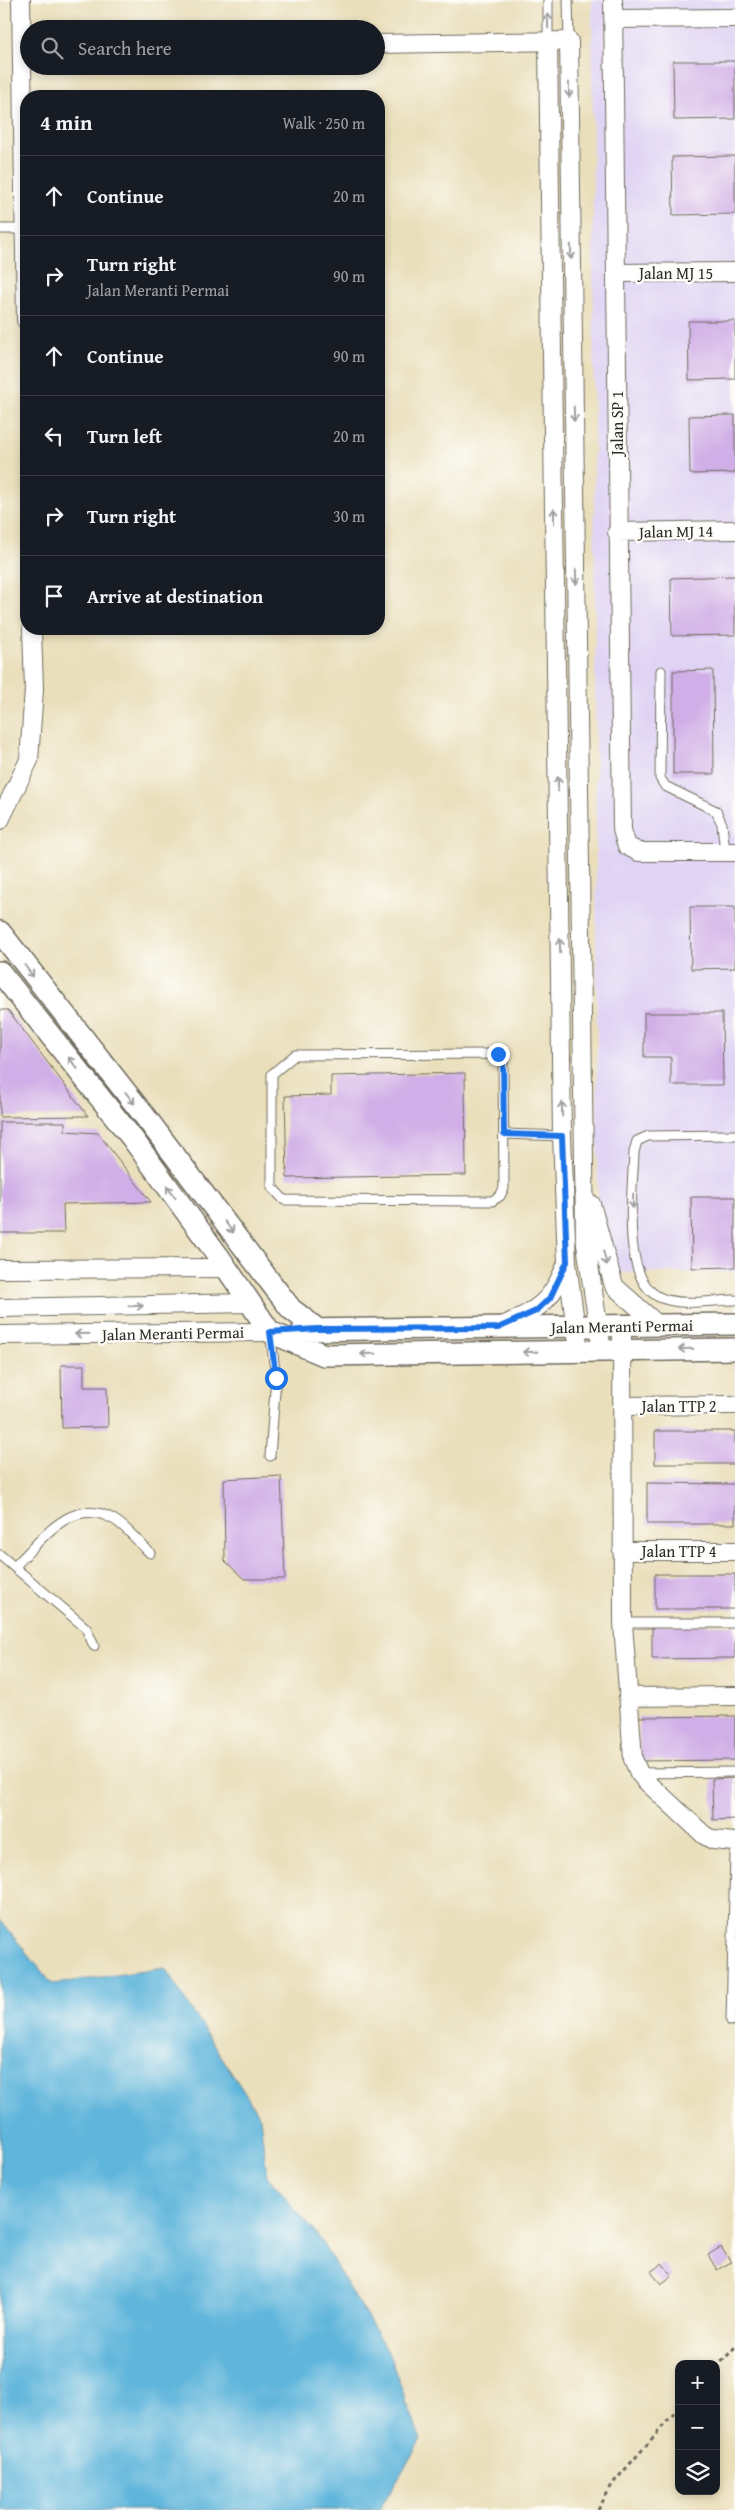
<!DOCTYPE html>
<html lang="en">
<head>
<meta charset="utf-8">
<style>
  :root { --surface:#171b24; --page:#242831; --text:#f1f3f6; --muted:#9ea1a6; --line:#363941 }
  body { margin:0; font-family:"Gentium Book Plus",serif; background:var(--page); color:var(--text) }
  .controls { position:absolute; right:15px; bottom:15px; display:grid; overflow:hidden; border-radius:10px; box-shadow:0 2px 8px #0003 }
  .controls button { width:45px; height:45px; display:grid; place-items:center; padding:0; border:0; border-bottom:1px solid var(--line); background:var(--surface); color:var(--text); font:25px sans-serif }
  .stop { position:absolute; width:15px; height:15px; margin:-11px; border:4px solid #1a73e8; border-radius:50%; background:#fff }
  .stop.end { background:#1a73e8; border-color:#fff; box-shadow:0 1px 5px #0008 }
  .list { margin:0; padding:0; list-style:none }
  h2 { display:flex; justify-content:space-between; align-items:center; height:65px; margin:0; padding:0 20px; font-size:21px }
  h2 small { font-size:16px; font-weight:400; color:var(--muted) }
  .list li { display:grid; grid-template-columns:32px 1fr auto; gap:15px; align-items:center; box-sizing:border-box; height:80px; padding:0 20px; border-top:1px solid var(--line) }
  .list b { display:block; font-size:19px; white-space:nowrap }
  .list p { margin:0; font-size:16px; white-space:nowrap; color:var(--muted) }
  .list em { font-size:16px; font-style:normal; color:var(--muted) }
  .icon { flex:none; width:28px; height:28px; fill:none; stroke:currentColor; stroke-width:2; stroke-linecap:round; stroke-linejoin:round }
  .map { position:relative; flex:none; width:735px; height:2510px; overflow:hidden }
  .search { position:absolute; background:var(--surface); box-shadow:0 2px 8px #0003; left:20px; top:20px; width:365px; height:55px; display:flex; align-items:center; gap:12px; box-sizing:border-box; padding:0 18px; border-radius:28px; color:var(--muted); font-size:19px }
  .panel { position:absolute; background:var(--surface); box-shadow:0 2px 8px #0003; left:20px; top:90px; width:365px; height:545px; border-radius:20px }
  .map>svg:first-child { display:block }
</style>
</head>
<body>
<div class="map">
<svg width="735" height="2510" viewBox="0 0 735 2510">
  <rect width="100%" height="100%" fill="#fdfcf7"/>
  <filter id="ink" filterUnits="userSpaceOnUse"><feTurbulence type="fractalNoise" baseFrequency=".02" numOctaves="2"/><feDisplacementMap in="SourceGraphic" scale="10" xChannelSelector="R" yChannelSelector="G"/><feConvolveMatrix kernelMatrix="1 2 1 2 8 2 1 2 1" color-interpolation-filters="sRGB"/></filter>
  <filter id="wash" filterUnits="userSpaceOnUse"><feTurbulence type="fractalNoise" baseFrequency=".0096" numOctaves="4" result="noise"/><feDisplacementMap in="SourceGraphic" scale="20" xChannelSelector="R" yChannelSelector="G"/><feGaussianBlur stdDeviation="1.12" result="paint"/><feColorMatrix in="noise" values="0 0 0 0 0 0 0 0 0 0 0 0 0 0 0 0 0 1.4 0 .05"/><feComposite in="paint" operator="in"/></filter>
  <g filter="url(#wash)">
    <rect width="100%" height="100%" fill="#eadfbb"/>
    <path fill="#e0d4f4" d="M592,0H735V1272L598,1273Z"/>
    <path fill="#5fb5db" stroke="#457083" d="M0,1920L52,1984L165,1968L260,2117L267,2176L318,2236L388,2352L421,2440L379,2510H0Z"/>
    <g id="blocks">
      <path fill="#d0aee7" d="M673,61H735V119L674,120Z
        M735,156V214L673,215L672,157Z
        M688,321H735V379L689,380Z
        M735,415V473L690,474L689,416Z
        M735,576V635L672,636L671,578Z
        M713,670L714,774H673V671Z
        M690,907H735V968L691,969Z
        M0,1010H8L88,1116L0,1117Z
        M644,1013H722L723,1085H671V1057H644Z
        M465,1073L466,1175L287,1178L285,1096L331,1095V1076Z
        M0,1122H65V1131L98,1133L151,1202L63,1204L64,1233H0Z
        M691,1197H735V1267L692,1268Z
        M61,1365H84V1387H107L108,1427L62,1428Z
        M655,1431H735V1464H655Z
        M281,1476L285,1579H244L225,1561L224,1479Z
        M647,1483L735,1484V1524H647Z
        M655,1574H735V1609H655Z
        M652,1625H735V1658L652,1659Z
        M735,1716V1760L639,1761V1717Z
        M735,1778V1819L713,1820L712,1779Z
        M721,2247L731,2262L717,2270L708,2255Z
        M662,2263L672,2276L661,2284L651,2272Z"/>
    </g>
  </g>
  <g filter="url(#ink)">
    <use href="#blocks" fill-opacity="0" stroke="#6e6a5d" stroke-width="1"/>
    <g fill="none" stroke-linecap="round" stroke-linejoin="round">
      <g stroke="#6e6a5d" stroke-width="11">
        <path id="service" d="M548,0V41
          M568,0L569,41
          M0,229H24
          M661,671L660,778L665,786L716,811L722,824L725,852
          M498,1054L503,1058L504,1188L500,1196L492,1201L284,1200L272,1187V1074L295,1055Z
          M504,1134L562,1136
          M735,1135L648,1136L637,1141L634,1152C633,1188 620,1278 659,1297C681,1307 712,1300 735,1300
          M270,1456L276,1378L270,1332
          M0,1555L86,1628L94,1646
          M14,1567C41,1541 71,1495 113,1519C126,1526 138,1542 150,1553
          M623,1623H735
          M639,1773L735,1772
          M731,2021L735,1854"/>
      </g>
      <g stroke="#6e6a5d" stroke-width="20">
        <path id="minor" d="M21,0L26,320
          M613,0L622,830L627,846L639,852H735
          M614,19L735,18
          M548,41L562,1136L567,1263L579,1351
          M376,44L569,41L585,1238L602,1351
          M617,273L735,272
          M617,532L735,530
          M0,820L29,760L34,689L32,629
          M591,1204L614,1286L658,1325
          M0,1269L227,1268
          M0,1308L250,1303
          M503,1326C540,1308 551,1303 567,1263
          M622,1326L623,1623L633,1759L639,1773L647,1782L704,1835L713,1840L735,1842
          M0,1335L270,1332
          M622,1406L735,1405
          M622,1551H735
          M628,1697L735,1696"/>
      </g>
      <g stroke="#6e6a5d" stroke-width="24">
        <path id="tertiary" d="M0,932L150,1123L274,1287L291,1309L317,1329
          M0,972L132,1138L219,1257L270,1332L324,1355L735,1349
          M303,1330L735,1324"/>
      </g>
      <path stroke="#6e6a5d" stroke-width="3" stroke-dasharray="4 4" stroke-linecap="butt" d="M716,2368L735,2347
        M598,2510L613,2483L679,2408"/>
      <use href="#service" stroke="#fff" stroke-width="9"/>
      <use href="#minor" stroke="#fff" stroke-width="18"/>
      <use href="#tertiary" stroke="#fff" stroke-width="21"/>
    </g>
    <defs><path id="oneway-shaft" d="M-6 0H5M1.5-3L5.5 0L1.5 3" fill="none" stroke-width="1.6" stroke-linecap="round" stroke-linejoin="round" transform="scale(1.25)"/></defs>
    <g stroke="#a0a0a0">
      <use href="#oneway-shaft" transform="translate(548 21) rotate(-91)"/>
      <use href="#oneway-shaft" transform="translate(569 90) rotate(89)"/>
      <use href="#oneway-shaft" transform="translate(571 252) rotate(89)"/>
      <use href="#oneway-shaft" transform="translate(574 414) rotate(89)"/>
      <use href="#oneway-shaft" transform="translate(554 516) rotate(-91)"/>
      <use href="#oneway-shaft" transform="translate(576 577) rotate(89)"/>
      <use href="#oneway-shaft" transform="translate(558 784) rotate(-91)"/>
      <use href="#oneway-shaft" transform="translate(560 946) rotate(-91)"/>
      <use href="#oneway-shaft" transform="translate(29 971) rotate(53)"/>
      <use href="#oneway-shaft" transform="translate(73 1063) rotate(-128)"/>
      <use href="#oneway-shaft" transform="translate(130 1098) rotate(52)"/>
      <use href="#oneway-shaft" transform="translate(562 1109) rotate(-91)"/>
      <use href="#oneway-shaft" transform="translate(171 1192) rotate(-126)"/>
      <use href="#oneway-shaft" transform="translate(633 1201) rotate(91)"/>
      <use href="#oneway-shaft" transform="translate(229 1227) rotate(53)"/>
      <use href="#oneway-shaft" transform="translate(605 1258) rotate(75)"/>
      <use href="#oneway-shaft" transform="translate(136 1306) rotate(-2)"/>
      <use href="#oneway-shaft" transform="translate(82 1334) rotate(179)"/>
      <use href="#oneway-shaft" transform="translate(686 1349) rotate(179)"/>
      <use href="#oneway-shaft" transform="translate(530 1352) rotate(179)"/>
      <use href="#oneway-shaft" transform="translate(368 1354) rotate(179)"/>
    </g>
  </g>
  <g fill="none" stroke-linecap="round" stroke-linejoin="round" filter="url(#ink)">
    <path stroke="#1a73e8" stroke-width="6" d="M276,1378L270,1332L317,1329L498,1328L536,1311L550,1298L567,1262L562,1136L504,1134L503,1058L498,1054"/>
  </g>
  <g text-anchor="middle" dominant-baseline="central" stroke-width="5" stroke-linejoin="round" paint-order="stroke">
    <g font-size="16" fill="#2b2b2b" stroke="#fdfcf7">
      <text x="676" y="273">Jalan MJ 15</text>
      <text transform="translate(617 423) rotate(-90)">Jalan SP 1</text>
      <text transform="translate(676 531) rotate(-1)">Jalan MJ 14</text>
      <text transform="translate(622 1326) rotate(-1)">Jalan Meranti Permai</text>
      <text transform="translate(173 1333) rotate(-1)">Jalan Meranti Permai</text>
      <text x="679" y="1406">Jalan TTP 2</text>
      <text x="679" y="1551">Jalan TTP 4</text>
    </g>
  </g>
</svg>
<div class="controls">
<button>+</button>
<button>−</button>
<button><svg class="icon" aria-label="layers" viewBox="0 0 24 24"><path d="M12 4l9 5-9 5-9-5zM3 14l9 5 9-5"/></svg></button>
</div>
<div class="stop" style="left:276px;top:1378px"></div>
<div class="stop end" style="left:498px;top:1054px"></div>
<div class="search"><svg class="icon" aria-label="search" viewBox="0 0 24 24"><circle cx="10" cy="10" r="6"/><path d="M15 15l6 6"/></svg>Search here</div>
<section class="panel">
<h2>4 min<small>Walk · 250 m</small></h2>
<ul class="list">
<li><svg class="icon" aria-label="ahead" viewBox="0 0 24 24"><path d="M12 20V5M6 11l6-6 6 6"/></svg><div><b>Continue</b></div><em>20 m</em></li>
<li><svg class="icon" aria-label="right" viewBox="0 0 24 24"><path d="M7 20v-9h11M14 6l5 5-5 5"/></svg><div><b>Turn right</b><p>Jalan Meranti Permai</p></div><em>90 m</em></li>
<li><svg class="icon" aria-label="ahead" viewBox="0 0 24 24"><path d="M12 20V5M6 11l6-6 6 6"/></svg><div><b>Continue</b></div><em>90 m</em></li>
<li><svg class="icon" aria-label="left" viewBox="0 0 24 24"><path d="M17 20v-9H6M10 6l-5 5 5 5"/></svg><div><b>Turn left</b></div><em>20 m</em></li>
<li><svg class="icon" aria-label="right" viewBox="0 0 24 24"><path d="M7 20v-9h11M14 6l5 5-5 5"/></svg><div><b>Turn right</b></div><em>30 m</em></li>
<li><svg class="icon" aria-label="arrive" viewBox="0 0 24 24"><path d="M6 21V4h12l-3 4 3 4H6"/></svg><div><b>Arrive at destination</b></div></li>
</ul>
</section>
</div>
</body>
</html>
